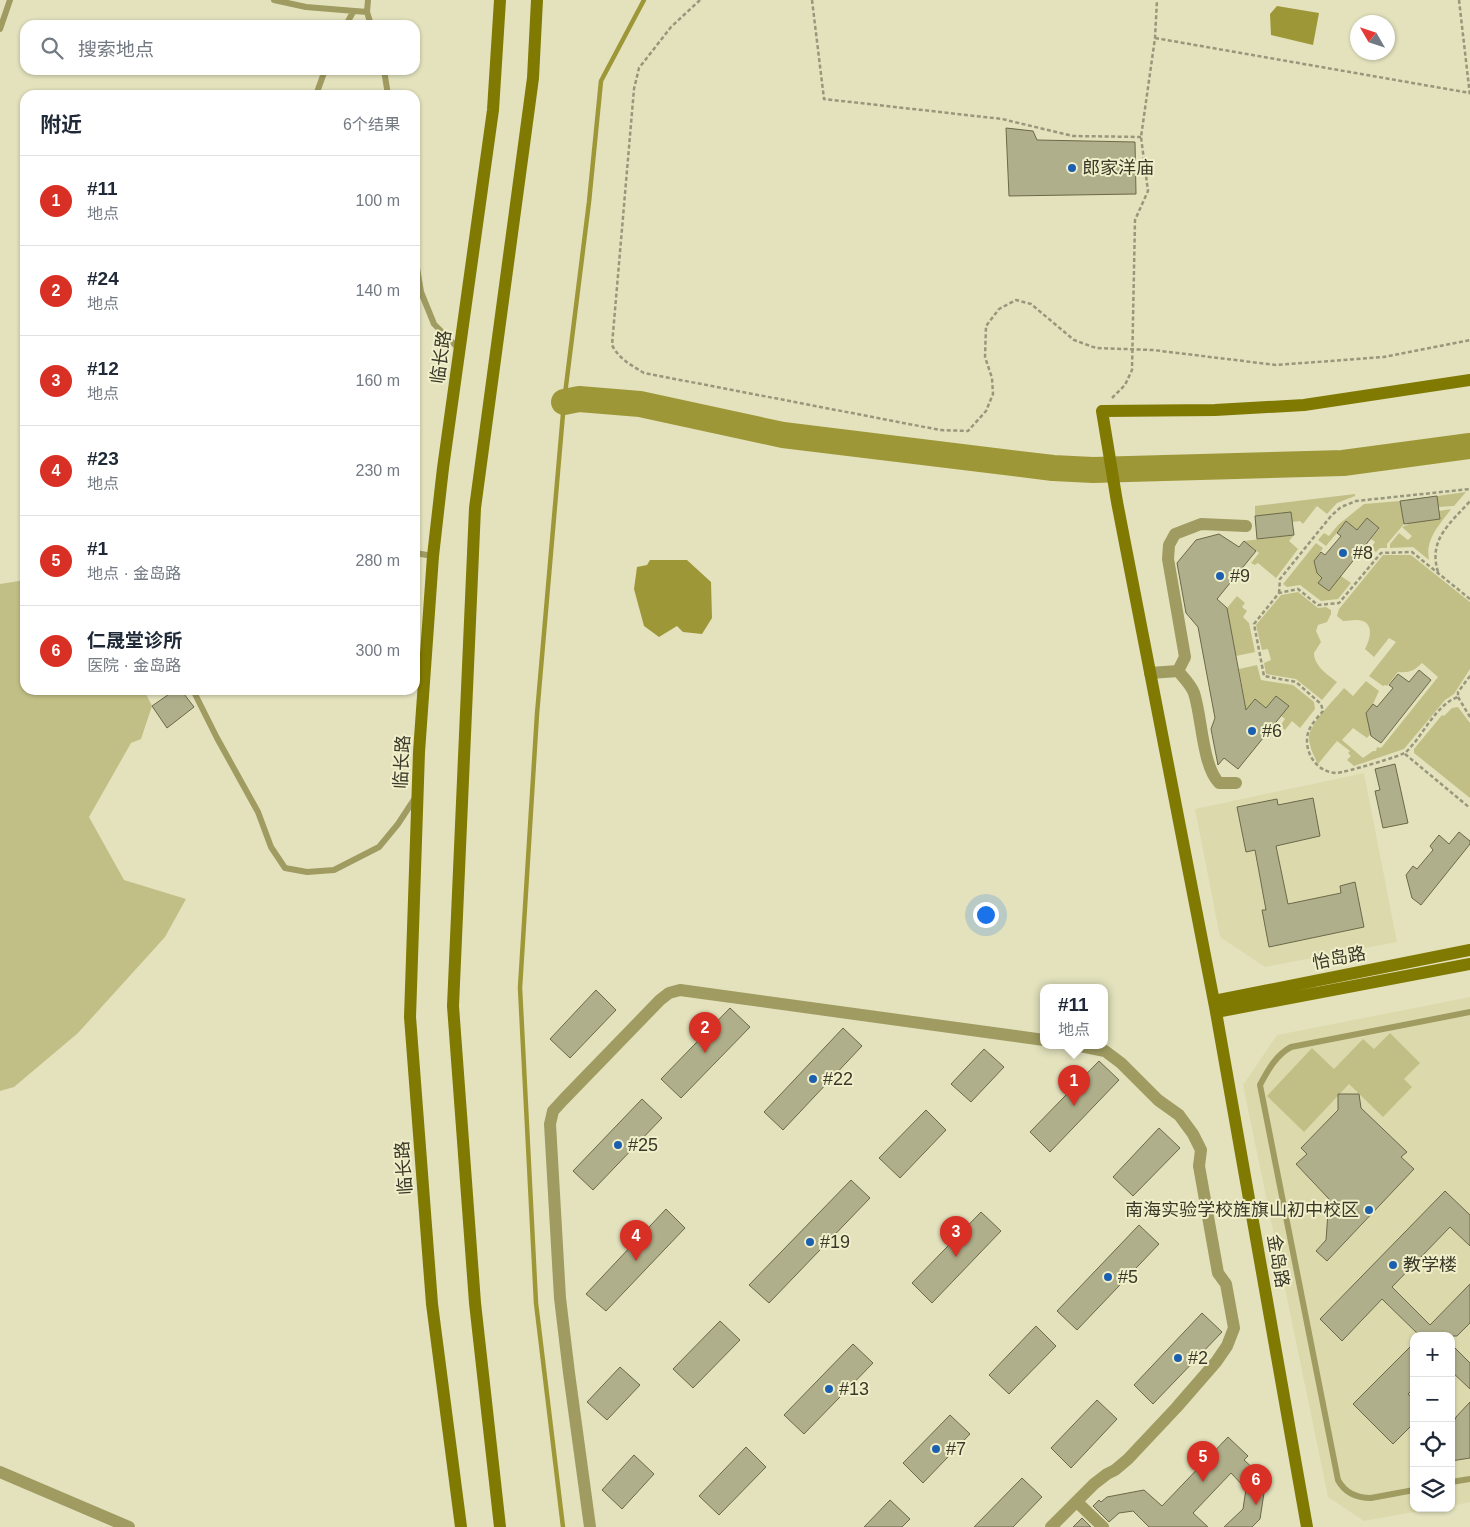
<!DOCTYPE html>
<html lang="zh">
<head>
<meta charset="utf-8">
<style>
  :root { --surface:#fff; --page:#f6f6f7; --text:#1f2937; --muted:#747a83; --line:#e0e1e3; --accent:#d93025 }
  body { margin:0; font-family:Arial,"Noto Sans SC",sans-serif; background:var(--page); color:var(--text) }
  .controls { position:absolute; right:15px; bottom:15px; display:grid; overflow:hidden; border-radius:10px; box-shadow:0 1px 4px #0004 }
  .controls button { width:45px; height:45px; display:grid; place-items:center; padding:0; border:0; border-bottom:1px solid var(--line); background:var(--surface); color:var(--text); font:25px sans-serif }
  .compass { position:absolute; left:1350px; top:15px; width:45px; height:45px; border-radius:50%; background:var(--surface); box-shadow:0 1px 4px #0004; rotate:309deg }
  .you { position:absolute; left:985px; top:914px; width:18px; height:18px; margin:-12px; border:4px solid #fff; border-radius:50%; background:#1a73e8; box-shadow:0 0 0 8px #1a73e833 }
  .badge { display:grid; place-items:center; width:32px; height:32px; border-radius:50%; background:var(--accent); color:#fff; font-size:16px; font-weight:700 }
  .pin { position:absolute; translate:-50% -41px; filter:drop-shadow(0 1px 2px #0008) }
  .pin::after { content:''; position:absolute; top:26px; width:18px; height:15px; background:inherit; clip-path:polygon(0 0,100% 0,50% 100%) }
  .popup { position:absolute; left:1040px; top:984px; width:68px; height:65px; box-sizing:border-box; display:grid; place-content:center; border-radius:10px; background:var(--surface); filter:drop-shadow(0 1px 4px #0005); font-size:16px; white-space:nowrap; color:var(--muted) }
  .popup b { font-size:19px; color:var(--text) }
  .popup::after { content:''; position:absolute; left:50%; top:100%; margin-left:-10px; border:10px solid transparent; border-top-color:var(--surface) }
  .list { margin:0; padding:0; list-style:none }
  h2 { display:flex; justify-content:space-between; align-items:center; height:65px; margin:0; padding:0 20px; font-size:21px }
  h2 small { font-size:16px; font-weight:400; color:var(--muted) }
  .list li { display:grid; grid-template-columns:32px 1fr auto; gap:15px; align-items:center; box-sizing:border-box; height:90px; padding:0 20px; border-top:1px solid var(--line) }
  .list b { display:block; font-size:19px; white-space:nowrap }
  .list p { margin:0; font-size:16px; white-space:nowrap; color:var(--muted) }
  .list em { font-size:16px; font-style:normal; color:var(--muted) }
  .icon { flex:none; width:28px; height:28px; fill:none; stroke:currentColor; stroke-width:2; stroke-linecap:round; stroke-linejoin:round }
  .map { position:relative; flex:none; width:1470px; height:1527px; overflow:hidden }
  .search { position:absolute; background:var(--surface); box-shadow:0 1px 4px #0004; left:20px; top:20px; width:400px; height:55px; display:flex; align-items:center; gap:12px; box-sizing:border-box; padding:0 18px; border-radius:15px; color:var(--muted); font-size:19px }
  .panel { position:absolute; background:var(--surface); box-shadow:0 1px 4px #0004; left:20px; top:90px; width:400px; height:605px; border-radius:15px }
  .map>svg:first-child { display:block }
</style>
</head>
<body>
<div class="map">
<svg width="1470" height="1527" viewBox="0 0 1470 1527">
  <rect width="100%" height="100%" fill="#e3e2bd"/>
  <path fill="#dcdaad" d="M1364,773L1397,942L1265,967L1220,937L1195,809Z
    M1470,997V1502L1451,1506V1336H1414V1508H1436L1364,1521L1328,1497L1243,1085L1277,1035Z"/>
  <path fill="#c2bf86" d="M1466,492L1454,506L1438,507L1437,496Z
    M1355,494V496L1337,503L1327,514L1317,506L1303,524L1300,521L1292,522L1291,512L1255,516V506Z
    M1400,501L1404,524L1387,544V548H1380L1376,552L1371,548L1375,542L1371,539L1379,529L1367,518L1357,530L1346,522L1326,546L1318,540L1324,533L1329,536L1338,525L1364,504Z
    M1451,509C1440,525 1425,538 1429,560L1413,547L1390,548V544L1399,533L1408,540L1412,536L1402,527L1439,511Z
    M1294,535L1289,541L1298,549L1276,578L1258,563L1255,565L1251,563L1259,553L1244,541Z
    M1316,543L1323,548L1314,561L1317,573L1322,578L1319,583L1329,591L1341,576L1351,583L1338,599L1321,601L1300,585L1287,587L1283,584Z
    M1383,555H1411L1470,602V669L1454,694L1445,700L1404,749L1354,766L1347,760L1351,756L1348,753L1350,751L1337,741L1318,764C1314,756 1309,747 1309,737C1310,723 1335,699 1344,688L1353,696L1366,681L1379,691L1373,704L1366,713L1369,725L1374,730L1367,738L1353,728L1342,740L1363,758L1373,751H1376L1377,747L1381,748L1438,677L1422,663C1414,671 1409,673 1398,672L1387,686L1385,685L1383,686L1369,676L1396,642L1389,638L1374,657L1365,649C1371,638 1375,620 1356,620C1352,620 1348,621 1343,621L1337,616L1339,609Z
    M25,580V690H144L152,706L141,739L131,743L89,817L124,880L186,899L165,937L78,1033L14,1087L0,1091V584Z
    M1298,592L1318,608L1326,607L1331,610V614L1327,622L1318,625L1316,631L1321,642L1314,653C1314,666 1328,675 1337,682L1322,700L1296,679L1266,674L1264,663L1271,660L1268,649L1262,650L1256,625L1281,595Z
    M1237,596L1245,603L1242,607L1247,611L1243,617L1249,623L1255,652L1236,656L1227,608Z
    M1257,665L1261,680L1293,685L1314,702L1315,709L1300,728L1292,721L1285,730L1280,726L1285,719L1281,716L1289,706L1276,696L1266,708L1255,699L1246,710L1239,669Z
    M1458,707L1470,723V798L1414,753V749L1442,715L1444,716L1452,708Z
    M1390,1033L1420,1063L1404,1079L1412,1087L1383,1117L1349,1084L1304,1132L1267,1096L1312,1048L1334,1069L1363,1039L1374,1049Z"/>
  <path fill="#9e9738" d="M1277,6L1319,13L1313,45L1271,35L1270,14Z
    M650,560H687L711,582L712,618L702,634L683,632L677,626L659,637L644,626L634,589L637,567L647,565Z"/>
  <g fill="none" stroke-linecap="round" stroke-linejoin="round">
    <path stroke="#9e9738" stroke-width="4.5" d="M563,1527L536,1303L520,988L537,714L564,402L589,202L601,81L644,0"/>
    <path stroke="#9e9738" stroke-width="26" d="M564,402L579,399L640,404L783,435L1053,468L1093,470L1343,463L1470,446"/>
  </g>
  <path fill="#b0af8b" stroke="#6b6948" d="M1006,128L1033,131L1037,140L1135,142L1136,194L1009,196Z
    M1437,496L1440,519L1404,524L1400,501Z
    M1291,512L1294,535L1257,539L1255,516Z
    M1367,518L1379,528L1329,591L1318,583L1322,578L1317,573L1314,561L1321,552L1325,555L1341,536L1337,533L1346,521L1357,530Z
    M1219,534L1239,547L1244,541L1256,551L1217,599L1227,608L1246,710L1255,699L1266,708L1276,696L1289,706L1238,769L1224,758L1218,765L1211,729L1215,718L1198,627L1186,613L1177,563L1196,540Z
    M1419,670L1431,680L1381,743L1371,736L1366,713L1373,704L1377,707L1393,688L1389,685L1398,674L1409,682Z
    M175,690H181L194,707L167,728L152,706Z
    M1395,764L1408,823L1383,828L1375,791L1380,790L1375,769Z
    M1313,798L1320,836L1276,846L1288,904L1341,893L1340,886L1355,882L1364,927L1269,947L1262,910H1266L1255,850L1246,852L1237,807L1277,799L1278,805Z
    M1459,832L1470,841V844L1421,905L1412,898L1406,875L1413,866L1417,869L1433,850L1430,846L1439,835L1449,844Z
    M596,990L616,1010L570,1058L550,1039Z
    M730,1008L750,1027L681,1098L661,1079Z
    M843,1028L862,1046L783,1130L764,1112Z
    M984,1049L1004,1067L971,1102L951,1084Z
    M1099,1061L1119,1080L1050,1152L1030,1132Z
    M1338,1094H1359L1361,1108L1407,1152L1401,1157L1414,1169L1327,1261L1316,1251L1326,1240L1329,1199L1296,1164L1307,1154L1301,1148L1338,1110Z
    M642,1099L662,1118L593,1190L573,1171Z
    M926,1110L946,1130L900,1178L879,1158Z
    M1159,1128L1180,1148L1133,1196L1113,1177Z
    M851,1180L870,1198L769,1303L749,1285Z
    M1445,1191L1470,1215V1246L1450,1227L1392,1287L1430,1325L1470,1284V1323L1457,1336H1420L1382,1299L1342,1341L1320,1319Z
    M666,1209L685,1228L606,1311L586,1294Z
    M981,1212L1001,1231L932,1303L912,1283Z
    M1139,1225L1159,1244L1077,1330L1057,1311Z
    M1202,1313L1222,1332L1153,1404L1134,1385Z
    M720,1321L740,1340L693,1388L673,1369Z
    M1036,1326L1056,1346L1009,1394L989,1375Z
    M1414,1343V1388L1408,1394L1414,1400V1423L1393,1444L1353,1404Z
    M853,1344L873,1363L804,1434L784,1415Z
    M1451,1344L1470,1363V1389L1451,1371Z
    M620,1367L640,1385L607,1420L587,1402Z
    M1097,1400L1117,1419L1071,1468L1051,1448Z
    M1470,1402V1458L1451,1461V1429L1456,1417Z
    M950,1415L970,1434L923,1483L903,1463Z
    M1228,1437L1248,1456L1244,1460L1266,1480L1260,1519L1252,1527H1224L1243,1509L1246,1489L1231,1473L1193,1513L1208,1527H1149L1133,1511L1119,1513L1109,1522L1093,1506L1099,1500L1101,1502L1107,1497L1144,1490L1162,1506Z
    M746,1447L766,1467L719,1515L699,1496Z
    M634,1455L654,1474L622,1509L602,1490Z
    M1022,1478L1042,1497L1013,1527H974Z
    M890,1500L910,1519L902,1527H864Z
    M1082,1518L1091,1527H1073Z"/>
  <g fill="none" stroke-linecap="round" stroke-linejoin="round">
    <path stroke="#98977c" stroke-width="2.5" stroke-dasharray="4 2.5" stroke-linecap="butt" d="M700,0L671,27L639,68L634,89L612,345C619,359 631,365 644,373L940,430L968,431L986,411L993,394L992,378L985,357L986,326L999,309L1016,300L1031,304L1074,340L1096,348L1153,350L1276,365L1384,357L1470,340
      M812,0L824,99L1002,119L1073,136L1141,137
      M1459,0L1470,96
      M1155,38L1470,93
      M1112,398L1125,385L1132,370L1135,220L1148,191L1141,137L1155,38L1157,0
      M1438,572C1428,539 1450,524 1470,501
      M1279,593L1280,579L1331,516L1341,507L1356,501L1470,489
      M1470,599L1412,552L1381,553L1339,603L1318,605L1298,589L1279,593L1254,624L1264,676L1296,682L1321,704L1323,711C1318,717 1310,725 1308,733C1303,752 1317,773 1337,773C1346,772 1402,756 1406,752C1423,736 1436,704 1458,697V692L1470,676
      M1458,697L1470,717
      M1405,754L1470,808"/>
    <path stroke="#9f9b61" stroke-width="6" d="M274,0L306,7L367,12
      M368,0L367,12L371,25
      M346,25L353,12
      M0,29L10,0
      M384,70L388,95
      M316,95L325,70
      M415,256L421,292L434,324L459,349
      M415,553L433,556
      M193,690L217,738L258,812L271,847L285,868L307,872L334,870L379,847L398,824L415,798
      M1451,1482L1470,1479
      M1414,1490L1371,1498C1356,1498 1345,1493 1338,1480L1260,1085C1268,1070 1276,1055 1291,1047L1470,1012"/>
    <path stroke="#9f9b61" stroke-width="12" d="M1178,671C1183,677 1191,685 1194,693C1202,717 1202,765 1219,783H1236
      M1150,673L1178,671L1185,657L1168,559L1169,545L1175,534L1201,524L1246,526
      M0,1472L129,1527
      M1077,1502L1103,1527
      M590,1527L569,1373L560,1298L550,1124L553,1111L564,1099L660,1000L669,993L680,990L1044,1040
      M1051,1527L1094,1484L1107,1474L1115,1470L1128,1459L1176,1408L1216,1362L1227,1346L1234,1328L1226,1284L1218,1273L1199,1166L1201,1150L1193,1134L1179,1115L1158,1100L1121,1063L1105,1051L1075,1045"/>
    <path stroke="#807902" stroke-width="12" d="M1214,1001L1470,950
      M1216,1012L1470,964
      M461,1527L432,1304L410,1017L419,752L433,556L443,468L493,110L500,0
      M500,1527L475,1303L453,1006L475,508L533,78L537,0
      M1307,1527L1216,1012L1117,502L1102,411L1215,410L1304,405L1470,380"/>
  </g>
  <g fill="#1b60b0" stroke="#f0efca" stroke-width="2">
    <circle cx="1072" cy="168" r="5"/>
    <circle cx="1343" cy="553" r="5"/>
    <circle cx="1220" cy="576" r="5"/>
    <circle cx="1252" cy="731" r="5"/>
    <circle cx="813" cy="1079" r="5"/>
    <circle cx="618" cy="1145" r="5"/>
    <circle cx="1369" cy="1210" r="5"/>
    <circle cx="810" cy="1242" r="5"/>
    <circle cx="1393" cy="1265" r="5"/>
    <circle cx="1108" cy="1277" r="5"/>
    <circle cx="1178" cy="1358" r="5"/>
    <circle cx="829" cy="1389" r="5"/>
    <circle cx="936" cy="1449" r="5"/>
  </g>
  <g text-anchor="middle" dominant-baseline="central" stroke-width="4" stroke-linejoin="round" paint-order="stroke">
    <g font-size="18" fill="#393829" stroke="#f0efca" text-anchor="start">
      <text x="1082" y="168">郎家洋庙</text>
      <text x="1353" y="553">#8</text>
      <text x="1230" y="576">#9</text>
      <text x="1262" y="731">#6</text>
      <text x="823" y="1079">#22</text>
      <text x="628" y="1145">#25</text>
      <text x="1359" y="1210" text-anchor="end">南海实验学校旌旗山初中校区</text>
      <text x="820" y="1242">#19</text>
      <text x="1403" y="1265">教学楼</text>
      <text x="1118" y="1277">#5</text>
      <text x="1188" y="1358">#2</text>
      <text x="839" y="1389">#13</text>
      <text x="946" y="1449">#7</text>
    </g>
    <g font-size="18" fill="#393829" stroke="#f0efca">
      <text transform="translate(441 357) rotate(-82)">临长路</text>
      <text transform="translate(402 762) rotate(-87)">临长路</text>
      <text transform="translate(1339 958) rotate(-11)">怡岛路</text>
      <text transform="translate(404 1168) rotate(-94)">临长路</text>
      <text transform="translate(1278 1261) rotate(80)">金岛路</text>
    </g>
  </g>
</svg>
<div class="controls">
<button>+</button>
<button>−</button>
<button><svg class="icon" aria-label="locate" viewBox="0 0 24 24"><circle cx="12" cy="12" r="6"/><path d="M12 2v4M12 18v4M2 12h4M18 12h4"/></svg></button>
<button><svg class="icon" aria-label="layers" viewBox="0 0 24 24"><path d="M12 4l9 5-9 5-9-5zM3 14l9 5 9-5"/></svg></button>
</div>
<svg class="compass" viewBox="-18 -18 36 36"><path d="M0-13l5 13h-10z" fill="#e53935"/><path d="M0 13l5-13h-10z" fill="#747a83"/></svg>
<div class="you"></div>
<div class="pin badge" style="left:1074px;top:1106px">1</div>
<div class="popup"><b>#11</b>地点</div>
<div class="pin badge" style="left:705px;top:1053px">2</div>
<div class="pin badge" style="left:956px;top:1257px">3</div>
<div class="pin badge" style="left:636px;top:1261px">4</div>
<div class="pin badge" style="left:1203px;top:1482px">5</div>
<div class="pin badge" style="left:1256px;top:1505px">6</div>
<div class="search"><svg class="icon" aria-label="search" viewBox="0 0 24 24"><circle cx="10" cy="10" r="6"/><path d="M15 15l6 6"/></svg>搜索地点</div>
<section class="panel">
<h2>附近<small>6个结果</small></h2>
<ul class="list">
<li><span class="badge">1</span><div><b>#11</b><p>地点</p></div><em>100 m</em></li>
<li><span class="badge">2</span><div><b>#24</b><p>地点</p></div><em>140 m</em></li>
<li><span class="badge">3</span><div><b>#12</b><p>地点</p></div><em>160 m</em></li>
<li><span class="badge">4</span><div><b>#23</b><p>地点</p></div><em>230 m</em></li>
<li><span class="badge">5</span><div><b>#1</b><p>地点 · 金岛路</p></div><em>280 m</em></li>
<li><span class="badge">6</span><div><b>仁晟堂诊所</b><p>医院 · 金岛路</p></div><em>300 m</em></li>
</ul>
</section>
</div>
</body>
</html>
